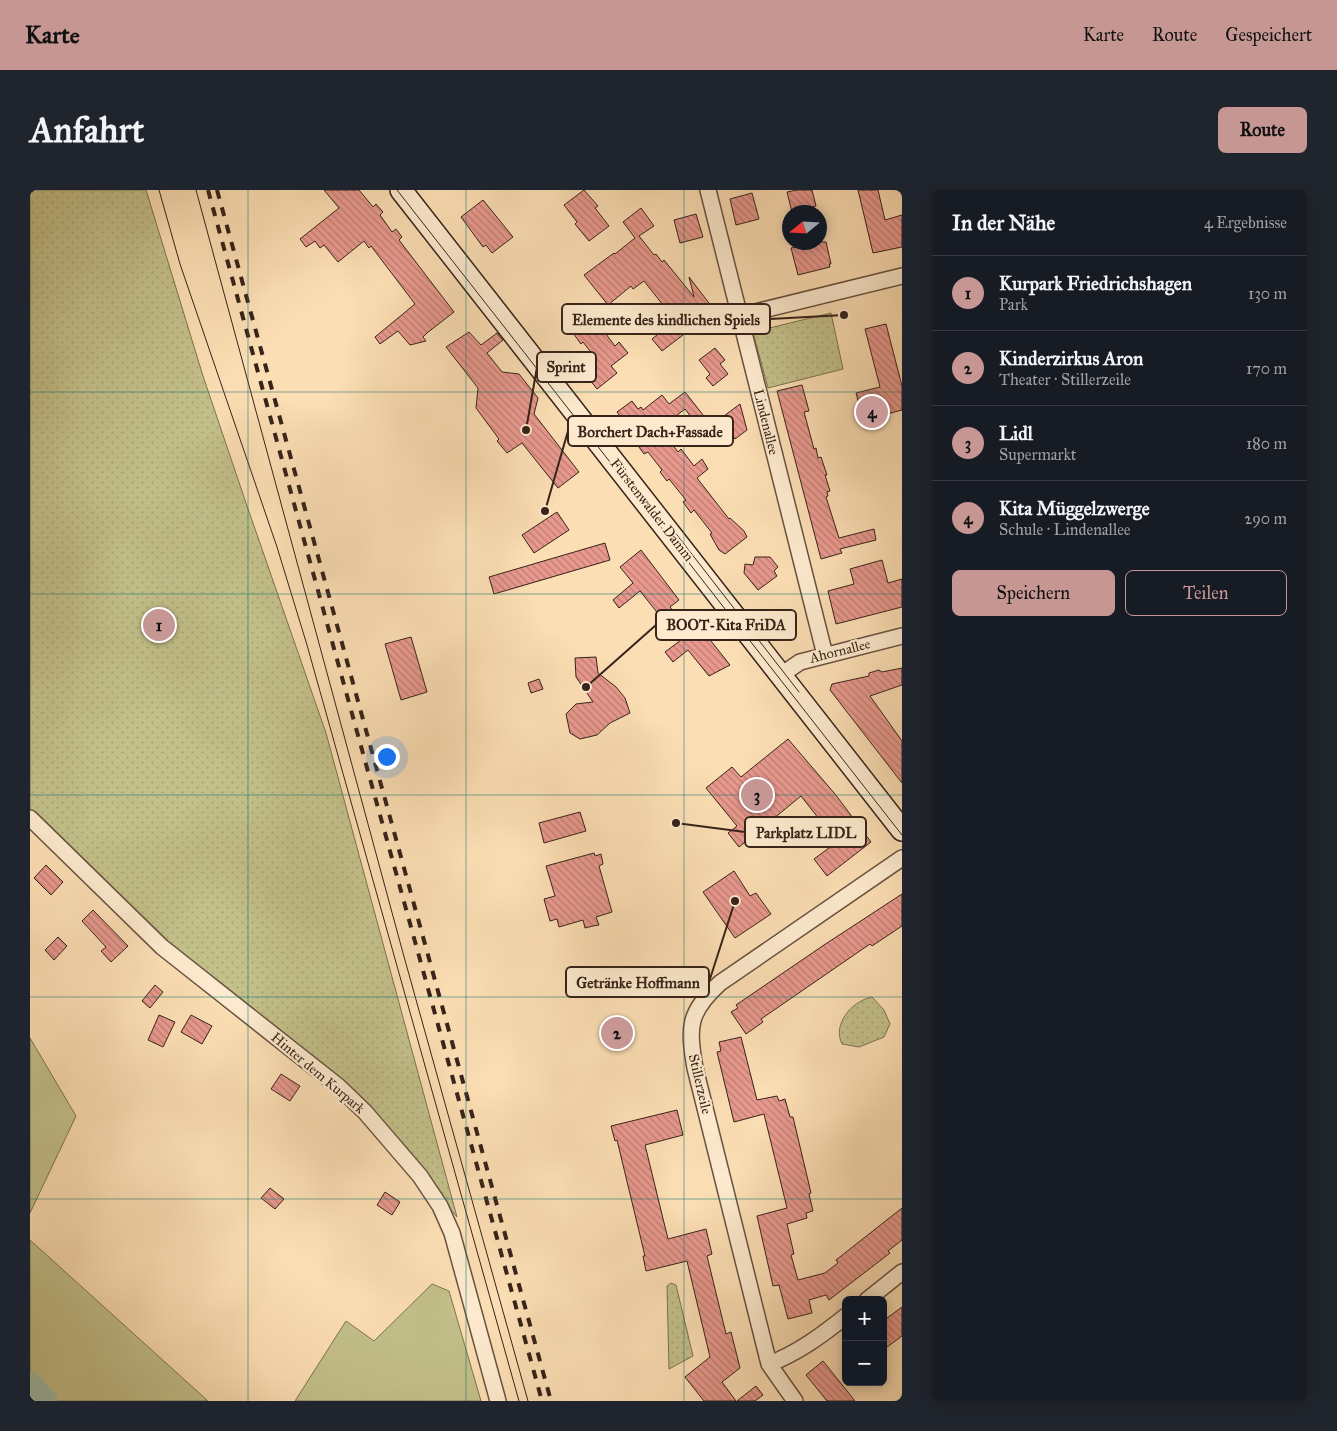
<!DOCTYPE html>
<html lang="de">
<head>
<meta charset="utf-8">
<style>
  :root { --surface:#171b24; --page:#20242c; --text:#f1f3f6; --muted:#9ea1a6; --line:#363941; --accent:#c59692 }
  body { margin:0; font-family:"IM FELL Great Primer",serif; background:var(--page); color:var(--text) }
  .controls { position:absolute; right:15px; bottom:15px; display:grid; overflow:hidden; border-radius:8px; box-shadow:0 2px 12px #0003 }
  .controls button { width:45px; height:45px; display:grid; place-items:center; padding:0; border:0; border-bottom:1px solid var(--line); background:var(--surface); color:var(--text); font:25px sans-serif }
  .compass { position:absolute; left:752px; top:15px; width:45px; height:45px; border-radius:50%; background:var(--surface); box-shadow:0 2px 12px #0003; rotate:252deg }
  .you { position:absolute; left:356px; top:566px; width:18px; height:18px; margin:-12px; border:4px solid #fff; border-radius:50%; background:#1a73e8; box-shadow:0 0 0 8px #1a73e833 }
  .badge { display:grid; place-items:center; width:32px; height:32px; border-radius:50%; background:var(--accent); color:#111; font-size:16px; font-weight:700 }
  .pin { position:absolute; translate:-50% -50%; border:2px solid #fff; box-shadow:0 1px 5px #0006 }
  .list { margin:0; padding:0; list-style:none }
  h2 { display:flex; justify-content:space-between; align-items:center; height:65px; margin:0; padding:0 20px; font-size:21px }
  h2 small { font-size:16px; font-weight:400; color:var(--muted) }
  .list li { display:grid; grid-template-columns:32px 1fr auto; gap:15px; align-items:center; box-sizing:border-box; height:75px; padding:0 20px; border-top:1px solid var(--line) }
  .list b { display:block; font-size:19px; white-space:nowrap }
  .list p { margin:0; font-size:16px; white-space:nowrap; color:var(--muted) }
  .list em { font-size:16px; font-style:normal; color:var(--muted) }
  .actions { display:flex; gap:10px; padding:15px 20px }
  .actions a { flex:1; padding:11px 0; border:1px solid var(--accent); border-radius:8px; text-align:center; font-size:18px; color:var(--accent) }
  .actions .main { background:var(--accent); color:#111 }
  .map { position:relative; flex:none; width:872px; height:1211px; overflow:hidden; border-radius:8px }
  header { display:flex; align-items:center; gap:30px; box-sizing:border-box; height:70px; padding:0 25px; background:var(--accent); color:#111 }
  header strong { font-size:24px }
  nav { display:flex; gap:28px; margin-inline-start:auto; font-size:18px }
  .intro { display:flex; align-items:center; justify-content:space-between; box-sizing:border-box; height:120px; padding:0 30px }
  h1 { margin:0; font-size:35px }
  .button { padding:12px 22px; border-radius:8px; background:var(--accent); color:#111; font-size:18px; font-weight:700 }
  main { display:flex; gap:30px; padding:0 30px }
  aside { flex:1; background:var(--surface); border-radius:8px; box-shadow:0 2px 12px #0003 }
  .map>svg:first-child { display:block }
</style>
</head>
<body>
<header>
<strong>Karte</strong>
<nav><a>Karte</a><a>Route</a><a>Gespeichert</a></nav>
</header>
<div class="intro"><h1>Anfahrt</h1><a class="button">Route</a></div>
<main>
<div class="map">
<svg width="872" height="1211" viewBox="0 0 872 1211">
  <defs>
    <pattern id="park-dots" width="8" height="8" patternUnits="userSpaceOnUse" patternTransform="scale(1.25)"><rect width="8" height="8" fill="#c3c08a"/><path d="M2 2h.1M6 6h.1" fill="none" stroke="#a8a576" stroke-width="1.8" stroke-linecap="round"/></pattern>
    <pattern id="building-back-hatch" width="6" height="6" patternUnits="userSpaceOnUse" patternTransform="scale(1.25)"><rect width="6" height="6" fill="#e9998e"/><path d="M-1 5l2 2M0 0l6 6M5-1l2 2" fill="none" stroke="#be7c73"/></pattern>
  </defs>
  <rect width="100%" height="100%" fill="#fcdeb4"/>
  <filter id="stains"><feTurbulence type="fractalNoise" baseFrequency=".004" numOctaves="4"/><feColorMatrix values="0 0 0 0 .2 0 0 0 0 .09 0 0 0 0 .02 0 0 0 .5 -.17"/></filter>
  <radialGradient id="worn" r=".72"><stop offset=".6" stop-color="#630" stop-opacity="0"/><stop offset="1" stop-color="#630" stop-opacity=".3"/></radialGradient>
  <path fill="#c3c08a" stroke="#7c7252" d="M0,848L46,926L0,1023Z
    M0,1050L178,1211H0Z
    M402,1094L419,1101L451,1211H265L316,1131L344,1151Z"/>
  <path fill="url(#park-dots)" stroke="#7c7252" d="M0,0H116L173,186L216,313L296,543L427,1027L331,913L113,733L0,620Z
    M801,123L813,179L738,198L723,142Z
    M842,807L854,820L860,834L854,847L829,857L812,854C802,834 822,811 842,807Z
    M641,1093L646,1095L663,1166L639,1179L637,1096Z"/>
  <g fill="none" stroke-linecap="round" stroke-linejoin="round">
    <path stroke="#9fbcaa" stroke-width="25" d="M0,1195L15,1211"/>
  </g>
  <path fill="url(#building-back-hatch)" stroke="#362319" d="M294,0H329L343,17L346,14L353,22L350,25L362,42L366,39L372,47L369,50L424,122L397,143L393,147L396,151L380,155L368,141L350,154L345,147L385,114L341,56L339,58L334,51L308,72L294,55L290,58L285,51L276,57L270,49L309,18Z
    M554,0L568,16L565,18L579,36L559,51L545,34L547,32L534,15Z
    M767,0H782L786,16L774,19L775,22H762L757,2Z
    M828,0H848L855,30L872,25V57L843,63Z
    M722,3L729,29L706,35L700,9Z
    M453,10L483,47L462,63L456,55L453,57L431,27Z
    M611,18L624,36L609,46L624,65L626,64L632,72L634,70L664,107L659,87L692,130L678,140L670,126L650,141L653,145L632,161L622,149L627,145L619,134L622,132L624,123L633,115L614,91L603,99L601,96L578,115L554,85L584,63L585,64L605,48L593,32Z
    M666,24L673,47L650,53L644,30Z
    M776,52H796L801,74H799L800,77L768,85L761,58L777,54Z
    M563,127L585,156L589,152L598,163L581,176L587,183L567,199L553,181L567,170L553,152L551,154L543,143Z
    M856,134L872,196V220L857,224L856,219L832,225L826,203L850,197L835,139Z
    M439,142L451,155L467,143L473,150L457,163L472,182L489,184L508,208L504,224L549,282L528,298L492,253L477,263L467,251L469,249L446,218L448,198L416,157Z
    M685,158L695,170L690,174L698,184L683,196L676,188L680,184L669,170Z
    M772,195L779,221L774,222L784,259L786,258L788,268L791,267L797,285H795L800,301L797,302L798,306L796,307L809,348L844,339L846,350L810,359L812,363L791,369L747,201Z
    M655,202L677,230L668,236L655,219L630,238L648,262L651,259L664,276L672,269L678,279L667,288L699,329L700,328L714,341L717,347L695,364L689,360L680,344L682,343L664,320L661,323L653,312L656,310L639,289L637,291L630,282L632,280L618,262L614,264L606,253L609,250L587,222L602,211L608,219L611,217L613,220L632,205L639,214Z
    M710,214L717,240L705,249L690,229Z
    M527,322L539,340L504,363L492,345Z
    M575,353L580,370L464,404L459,387Z
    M611,360L649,410L640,417L653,433L662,427L700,475L679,486L658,460L643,472L635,462L651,450L632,424L630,426L610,401L589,418L583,410L603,393L590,377Z
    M725,367H740L748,377L744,381L747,386L728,400L714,383L715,374L723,375Z
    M852,370L858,393L872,389V417L806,434L798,401L824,394L820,379Z
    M381,447L397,502L371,510L355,454Z
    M566,467L568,483L586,497L595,508L600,523L580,533L567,545L550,549L540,543L536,524L546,514L563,512L546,487L545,468Z
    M872,478V495L840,506L872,551V593L800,500L802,494L839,486V483L849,480L852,482Z
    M509,489L513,499L501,503L498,493Z
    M758,549L805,604L841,652L797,686L784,669L807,652L771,606L709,657L698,643L707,636L676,598L702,577L711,587Z
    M550,622L556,641L514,653L509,633Z
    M564,663L565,666L571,664L573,674L569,676L582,722L566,727L569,735L563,736L555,738L553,730L529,737L527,729L520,731L514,709L525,706L516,676Z
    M16,675L33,692L21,705L4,688Z
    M704,681L720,706L726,703L741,724L705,748L673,702Z
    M872,704V736L842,756L840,754L731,829L733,832L716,844L701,822L708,818L706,815L794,755Z
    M63,720L98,756L81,772L71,761L76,757L52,731Z
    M28,747L37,756L24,770L15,760Z
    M125,795L133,802L120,818L112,811Z
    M129,825L145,832L133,857L118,850Z
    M161,825L182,836L172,854L151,842Z
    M711,847L727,910L747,906L749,911L755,909L760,927H763L781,1003L779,1004L783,1021L776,1023L777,1028L757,1034L764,1064L761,1065L768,1090L795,1083L808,1073L806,1070L872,1018V1050L858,1061L860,1063L799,1110L796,1105L779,1110L782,1123L758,1129L749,1095L743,1096L727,1026L757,1018L734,924L704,932L687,862L691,861L689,852Z
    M251,884L270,896L260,911L241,899Z
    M647,920L653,945L615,955L638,1049L676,1039L682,1064L677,1066L696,1144L701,1142L710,1178L692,1192L706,1211H674L655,1187L680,1167L657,1071L616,1081L613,1066H615L587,950L585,951L581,936Z
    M240,998L254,1009L245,1019L231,1008Z
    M355,1002L370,1012L362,1025L347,1015Z
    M872,1117V1146L853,1160V1131Z
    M793,1171L825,1211H797L776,1185Z
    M726,1196L733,1205L725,1211H707Z"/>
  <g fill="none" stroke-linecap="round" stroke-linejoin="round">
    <g stroke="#685240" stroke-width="18">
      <path id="street" d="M678,0L795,465
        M709,126L872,86
        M751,485L770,472L872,446
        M0,628L132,757L308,896L335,922L390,986L410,1016L422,1043L468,1211
        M837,1110L872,1082
        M739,1174C768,1163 792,1145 816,1126
        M765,1211L739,1174L665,878C658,837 658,822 690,793L872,668"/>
    </g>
    <g stroke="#362319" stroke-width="24">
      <path id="secondary" d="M371,0L872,640"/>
    </g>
    <use href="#street" stroke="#fdeace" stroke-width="15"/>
    <use href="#secondary" stroke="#fdeace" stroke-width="21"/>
    <path stroke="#362319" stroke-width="1" d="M129,0L150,74L247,357L277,455L489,1211
      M166,0L373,763L498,1211
      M367,0L872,645
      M640,336L769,502"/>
    <path stroke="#362319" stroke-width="4" stroke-dasharray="9 9" stroke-linecap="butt" d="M178,0L274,350L512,1211
      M187,0L521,1211"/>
  </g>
  <path fill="none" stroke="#0f766e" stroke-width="1" stroke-opacity="0.55" d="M218,0V1211M436,0V1211M654,0V1211M0,202H872M0,404H872M0,605H872M0,807H872M0,1009H872"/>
  <g text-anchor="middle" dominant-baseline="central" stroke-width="4.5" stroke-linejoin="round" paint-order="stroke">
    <g font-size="14" fill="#362319" stroke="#fdeace">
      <text transform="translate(736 232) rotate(76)">Lindenallee</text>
      <text transform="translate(622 320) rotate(52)">Fürstenwalder Damm</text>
      <text transform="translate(810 461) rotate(-14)">Ahornallee</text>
      <text transform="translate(288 883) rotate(40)">Hinter dem Kurpark</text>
      <text transform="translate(670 894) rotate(77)">Stillerzeile</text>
    </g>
  </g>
  <path fill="none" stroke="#362319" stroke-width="2" d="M814 125L740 129M496 240L507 177M515 321L538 241M556 497L626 435M646 633L715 642M705 711L679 792"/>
  <g fill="#362319" stroke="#fdeace" stroke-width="2">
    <circle cx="814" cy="125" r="5"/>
    <circle cx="496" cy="240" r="5"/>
    <circle cx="515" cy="321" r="5"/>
    <circle cx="556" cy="497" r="5"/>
    <circle cx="646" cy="633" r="5"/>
    <circle cx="705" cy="711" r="5"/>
  </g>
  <g fill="#fdeace" stroke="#362319" stroke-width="2">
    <rect x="532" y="114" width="208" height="30" rx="5"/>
    <rect x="507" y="162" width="59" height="30" rx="5"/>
    <rect x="538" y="226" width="165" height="30" rx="5"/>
    <rect x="626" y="420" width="140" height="30" rx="5"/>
    <rect x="715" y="627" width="121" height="30" rx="5"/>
    <rect x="536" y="777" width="143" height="30" rx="5"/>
  </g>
  <g font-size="15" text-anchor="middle" font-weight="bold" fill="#362319">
    <text x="636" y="135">Elemente des kindlichen Spiels</text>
    <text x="536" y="182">Sprint</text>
    <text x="620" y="247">Borchert Dach+Fassade</text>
    <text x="696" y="440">BOOT-Kita FriDA</text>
    <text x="776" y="648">Parkplatz LIDL</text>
    <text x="608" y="798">Getränke Hoffmann</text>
  </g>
  <rect width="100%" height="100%" filter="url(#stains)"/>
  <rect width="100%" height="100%" fill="url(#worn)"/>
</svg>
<div class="controls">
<button>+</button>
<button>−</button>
</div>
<svg class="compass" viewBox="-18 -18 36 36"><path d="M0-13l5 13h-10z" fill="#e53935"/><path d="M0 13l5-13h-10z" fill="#9ea1a6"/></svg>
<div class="you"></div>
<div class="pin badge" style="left:129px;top:435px">1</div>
<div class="pin badge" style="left:587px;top:843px">2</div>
<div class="pin badge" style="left:727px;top:605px">3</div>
<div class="pin badge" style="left:842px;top:222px">4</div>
</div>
<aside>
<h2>In der Nähe<small>4 Ergebnisse</small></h2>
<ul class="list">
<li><span class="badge">1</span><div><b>Kurpark Friedrichshagen</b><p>Park</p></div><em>130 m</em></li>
<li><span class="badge">2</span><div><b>Kinderzirkus Aron</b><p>Theater · Stillerzeile</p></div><em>170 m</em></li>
<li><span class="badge">3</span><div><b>Lidl</b><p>Supermarkt</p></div><em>180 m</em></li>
<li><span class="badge">4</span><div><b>Kita Müggelzwerge</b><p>Schule · Lindenallee</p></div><em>290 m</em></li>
</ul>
<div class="actions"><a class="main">Speichern</a><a>Teilen</a></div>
</aside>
</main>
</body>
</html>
